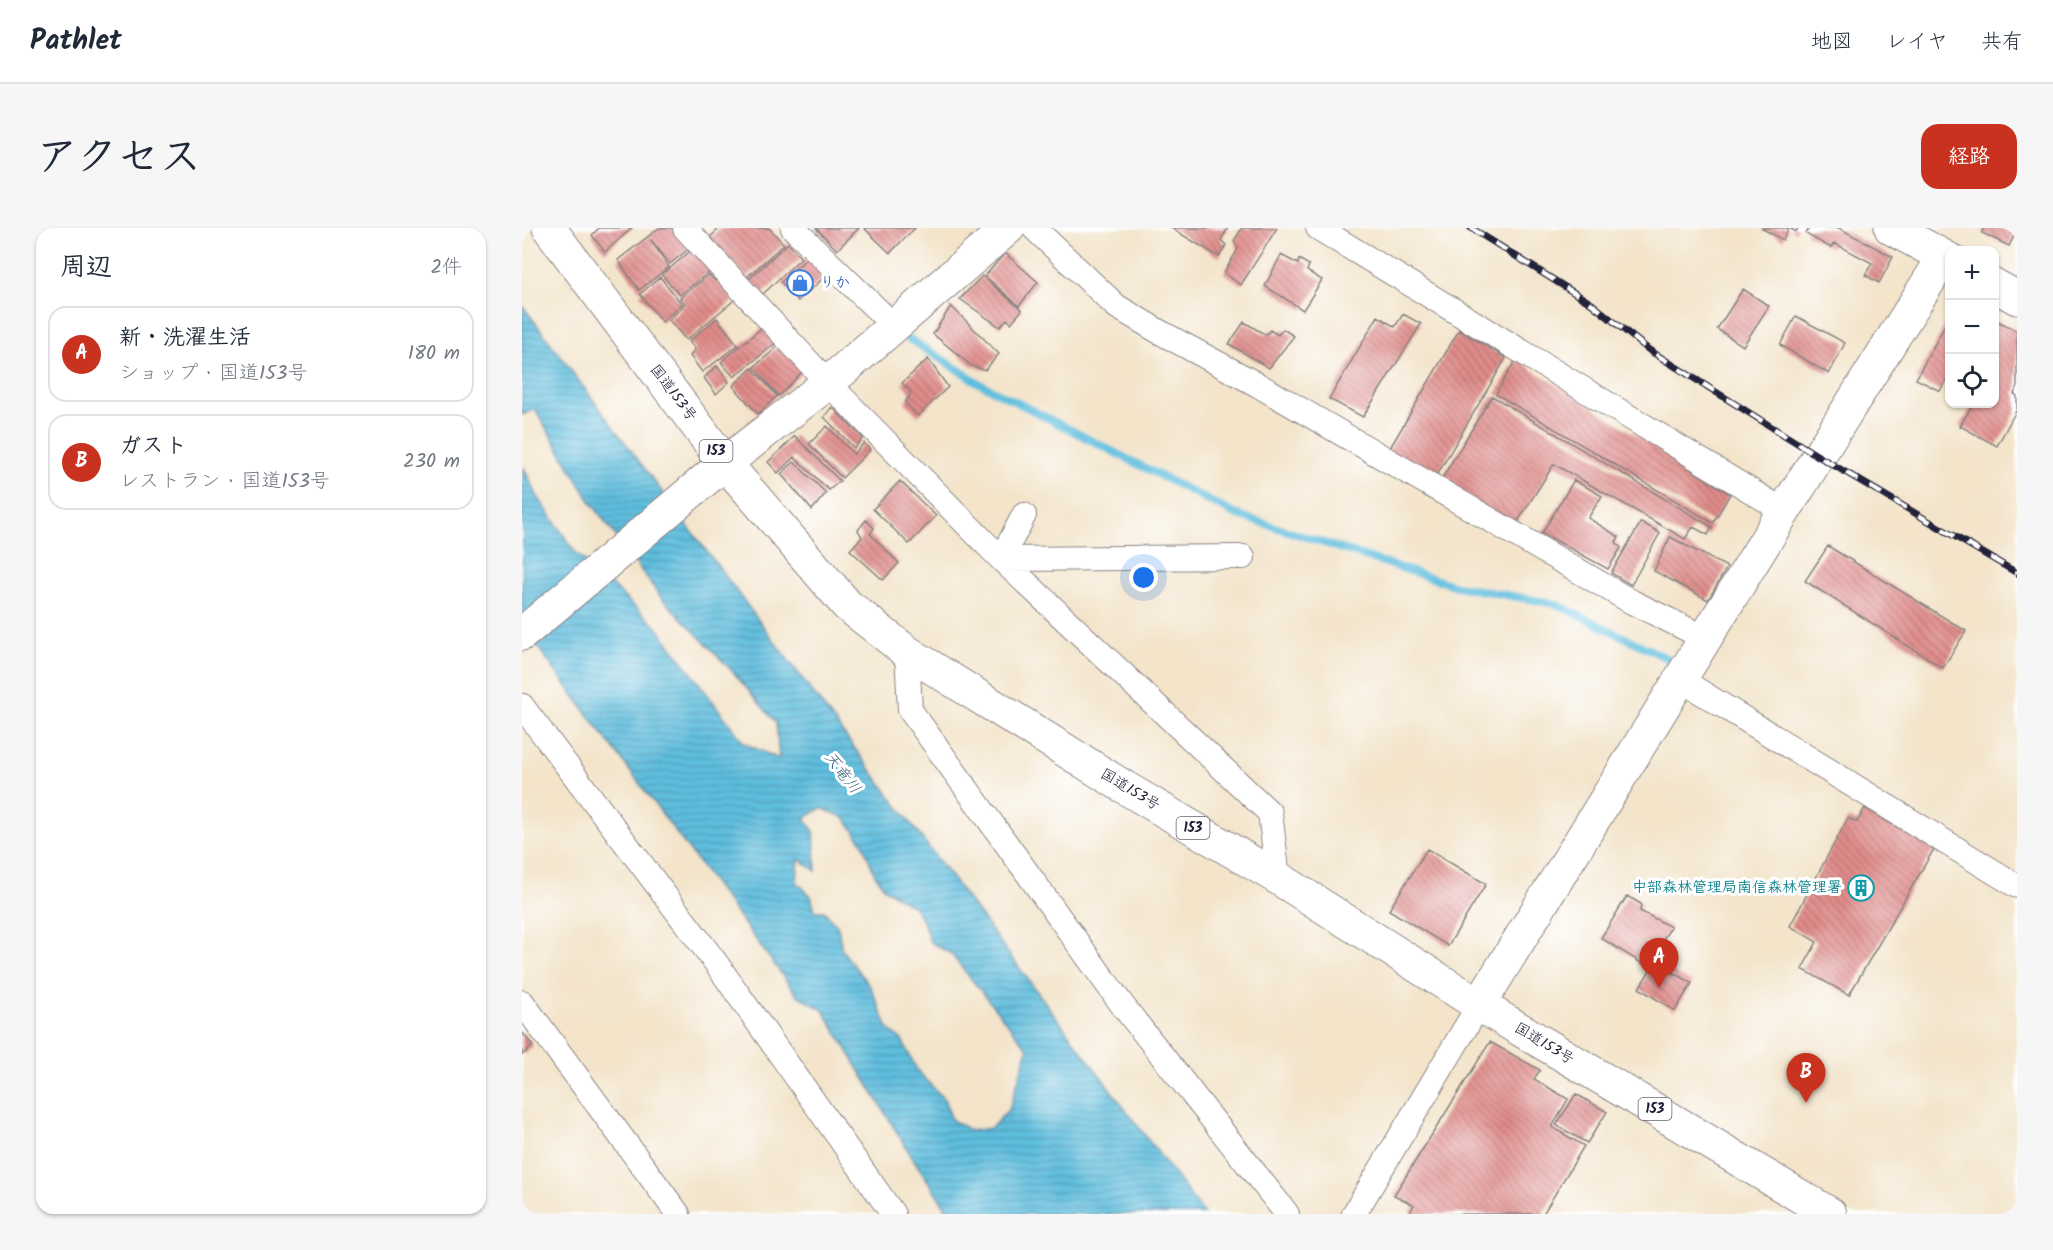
<!DOCTYPE html>
<html lang="ja">
<head>
<meta charset="utf-8">
<style>
  :root { --surface:#fff; --page:#f6f6f7; --text:#1f2937; --muted:#747a83; --line:#e0e1e3; --accent:#c8321e }
  body { margin:0; font-family:Kalam,"Klee One",sans-serif; background:var(--page); color:var(--text) }
  .controls { position:absolute; right:18px; top:18px; display:grid; overflow:hidden; border-radius:12px; box-shadow:0 2px 4px #0004 }
  .controls button { width:54px; height:54px; display:grid; place-items:center; padding:0; border:0; border-bottom:2px solid var(--line); background:var(--surface); color:var(--text); font:30px sans-serif }
  .you { position:absolute; left:622px; top:350px; width:21px; height:21px; margin:-15px; border:4px solid #fff; border-radius:50%; background:#1a73e8; box-shadow:0 0 0 9px #1a73e833 }
  .badge { display:grid; place-items:center; width:39px; height:39px; border-radius:50%; background:var(--accent); color:#fff; font-size:20px; font-weight:700 }
  .pin { position:absolute; translate:-50% -50px; filter:drop-shadow(0 2px 3px #0008) }
  .pin::after { content:''; position:absolute; top:32px; width:21px; height:18px; background:inherit; clip-path:polygon(0 0,100% 0,50% 100%) }
  .list { margin:0; padding:0; list-style:none }
  h2 { display:flex; justify-content:space-between; align-items:center; height:78px; margin:0; padding:0 24px; font-size:26px }
  h2 small { font-size:20px; font-weight:400; color:var(--muted) }
  .list li { display:grid; grid-template-columns:39px 1fr auto; gap:18px; align-items:center; box-sizing:border-box; height:96px; margin:0 12px 12px; padding:0 12px; border:2px solid var(--line); border-radius:18px }
  .list b { display:block; font-size:22px; white-space:nowrap }
  .list p { margin:0; font-size:20px; white-space:nowrap; color:var(--muted) }
  .list em { font-size:20px; font-style:normal; color:var(--muted) }
  .icon { flex:none; width:33px; height:33px; fill:none; stroke:currentColor; stroke-width:2; stroke-linecap:round; stroke-linejoin:round }
  .map { position:relative; flex:none; width:1495px; height:986px; overflow:hidden; border-radius:18px }
  header { display:flex; align-items:center; gap:36px; box-sizing:border-box; height:84px; padding:0 30px; background:var(--surface); border-bottom:2px solid var(--line) }
  header strong { font-size:28px }
  nav { display:flex; gap:33px; margin-inline-start:auto; font-size:21px }
  .intro { display:flex; align-items:center; justify-content:space-between; box-sizing:border-box; height:144px; padding:0 36px }
  h1 { margin:0; font-size:42px }
  .button { padding:15px 27px; border-radius:18px; background:var(--accent); color:#fff; font-size:21px; font-weight:700 }
  main { display:flex; gap:36px; padding:0 36px }
  aside { flex:1; background:var(--surface); border-radius:18px; box-shadow:0 2px 4px #0004 }
  .map>svg:first-child { display:block }
</style>
</head>
<body>
<header>
<strong>Pathlet</strong>
<nav><a>地図</a><a>レイヤ</a><a>共有</a></nav>
</header>
<div class="intro"><h1>アクセス</h1><a class="button">経路</a></div>
<main>
<aside>
<h2>周辺<small>2件</small></h2>
<ul class="list">
<li><span class="badge">A</span><div><b>新・洗濯生活</b><p>ショップ · 国道153号</p></div><em>180 m</em></li>
<li><span class="badge">B</span><div><b>ガスト</b><p>レストラン · 国道153号</p></div><em>230 m</em></li>
</ul>
</aside>
<div class="map">
<svg width="1495" height="986" viewBox="0 0 1495 986">
  <defs>
    <pattern id="water-rules" width="6" height="5" patternUnits="userSpaceOnUse" patternTransform="scale(1.5)"><rect width="6" height="5" fill="#5fbede"/><path d="M0 2.5h6" fill="none" stroke="#4e9ab5"/></pattern>
    <pattern id="building-back-hatch" width="6" height="6" patternUnits="userSpaceOnUse" patternTransform="scale(1.5)"><rect width="6" height="6" fill="#e08c8a"/><path d="M-1 5l2 2M0 0l6 6M5-1l2 2" fill="none" stroke="#b57272"/></pattern>
  </defs>
  <rect width="100%" height="100%" fill="#fff"/>
  <filter id="ink" filterUnits="userSpaceOnUse"><feTurbulence type="fractalNoise" baseFrequency=".0167" numOctaves="2"/><feDisplacementMap in="SourceGraphic" scale="12" xChannelSelector="R" yChannelSelector="G"/><feConvolveMatrix kernelMatrix="1 2 1 2 8 2 1 2 1" color-interpolation-filters="sRGB"/></filter>
  <filter id="wash" filterUnits="userSpaceOnUse"><feTurbulence type="fractalNoise" baseFrequency=".008" numOctaves="4" result="noise"/><feDisplacementMap in="SourceGraphic" scale="24" xChannelSelector="R" yChannelSelector="G"/><feGaussianBlur stdDeviation="1.35" result="paint"/><feColorMatrix in="noise" values="0 0 0 0 0 0 0 0 0 0 0 0 0 0 0 0 0 1.4 0 .05"/><feComposite in="paint" operator="in"/></filter>
  <g filter="url(#wash)">
    <rect width="100%" height="100%" fill="#f3e4ca"/>
    <path fill="url(#water-rules)" stroke="#40708c" stroke-width="1.5" fill-rule="evenodd" d="M0,77L682,986H428L388,926L301,782L275,767L0,398L1,238L16,269L53,324L135,399L222,515L257,531L254,495L212,445L138,368L68,273L13,181L0,187ZM299,580L323,590L340,614L353,647L363,661L392,679L401,693L408,714L428,725L506,821L487,881L469,900L449,903L430,892L422,871L395,842L380,812L366,800L349,760L320,722L316,699L302,683H293L289,668L275,654L277,631L294,643L292,604L283,590Z"/>
    <g fill="none" stroke-linecap="round" stroke-linejoin="round">
      <path stroke="#5fbede" stroke-width="8" d="M386,110L457,155L713,286L934,358L1034,376L1153,434"/>
    </g>
    <g id="blocks">
      <path fill="url(#building-back-hatch)" d="M77,0H110L83,24L70,7Z
        M137,0H152L169,19L148,36L129,12L147,39L117,62L96,32Z
        M198,0H247L262,16L224,50L186,11Z
        M294,0H337L315,22Z
        M342,0H393L368,25Z
        M649,0H706L699,12L704,17L697,29Z
        M720,0H755L719,57L702,45L716,21L712,13Z
        M1239,0H1276L1274,4L1267,0L1261,12Z
        M1287,0H1317L1371,29L1357,55L1343,47L1350,35L1312,15L1309,20L1284,6Z
        M1462,0H1495V2L1487,18L1460,5Z
        M266,15L279,30L241,66L226,52Z
        M172,20L190,42L158,67L140,47Z
        M483,25L516,54L497,78L463,48Z
        M759,27L776,36L777,31L787,37L785,43L800,52L781,82L743,58Z
        M286,29L304,48L276,73L259,54Z
        M187,47L193,53L197,49L216,69L164,112L147,92L163,76L158,70Z
        M460,48L500,82L489,95L485,91L478,99L438,71Z
        M138,49L160,76L140,94L118,66Z
        M1221,61L1247,78L1221,118L1195,101Z
        M429,78L477,126L463,142L450,138L411,106Z
        M881,86L899,96L841,189L807,171L856,88L873,99Z
        M1274,88L1323,115L1307,146L1258,117Z
        M1428,88V155L1424,152L1418,163L1394,151Z
        M195,90L216,117L180,144L168,128L173,121L167,113Z
        M1472,91L1495,103V160L1492,166L1495,168V181L1475,218L1438,198L1451,176H1472Z
        M722,94L744,107L748,102L756,107L761,101L772,108L747,140L707,116Z
        M242,98L255,114L212,149L199,134Z
        M937,102L984,130L912,252L865,225Z
        M260,115L284,140L257,168L232,139Z
        M406,131L426,159L396,188L383,174L388,168V163L380,155Z
        M994,131L1208,266L1191,295L974,166Z
        M195,138L207,154L194,166L182,150Z
        M230,140L255,168L236,186L211,158Z
        M970,168L1190,299L1186,307L1171,299L1163,311L1032,236L993,298L917,255Z
        M310,179L341,210L332,220L302,189Z
        M305,198L332,226L342,215L348,222L320,250L287,216Z
        M273,208L318,253L307,262L272,229L256,245L246,234Z
        M272,234L304,265L290,282L259,246Z
        M1052,252L1080,268L1066,290L1097,309L1094,314L1099,320L1086,341L1020,305Z
        M378,253L414,288L387,316L351,281Z
        M344,292L352,300L348,306L377,335L361,352L328,322L340,309L336,302Z
        M1119,294L1138,305L1109,357L1089,345Z
        M1148,309L1205,339L1186,372L1132,343Z
        M1306,318L1444,403L1421,440L1283,353Z
        M1343,580L1412,621L1327,767L1280,741L1295,714L1268,698L1326,590L1335,594Z
        M905,621L964,656L926,718L867,682Z
        M1105,668L1119,676L1118,683L1149,699L1124,738L1079,710Z
        M1133,734L1170,755L1153,783L1117,760Z
        M0,804L11,818L0,827Z
        M968,814L1018,842L1012,851L1046,871L1030,899L1062,918L1021,986H887L892,977L872,967Z
        M1054,866L1085,884L1065,915L1034,897Z"/>
    </g>
  </g>
  <g filter="url(#ink)">
    <use href="#blocks" fill-opacity="0" stroke="#8a8382" stroke-width="1.5"/>
    <g fill="none" stroke-linecap="round" stroke-linejoin="round">
      <g stroke="#8a8382" stroke-width="26">
        <path id="street" d="M163,0L306,155L479,331L748,585L756,650
          M271,0L371,97
          M512,0L594,78L636,103L736,157L1110,374L1185,411
          M796,0L1262,283
          M502,287L479,331L721,329
          M385,424L388,482L601,778L765,986
          M1159,452L1495,658
          M0,478L194,735L371,986
          M0,774L156,986
          M832,986L957,777"/>
      </g>
      <g stroke="#8a8382" stroke-width="35">
        <path id="secondary" d="M1369,0L1428,32
          M1472,57L1495,70
          M0,406L203,235L306,155L486,0
          M957,777L1262,283L1422,29"/>
      </g>
      <g stroke="#8a8382" stroke-width="35">
        <path id="highway" d="M27,0L203,235L325,377L385,424L607,562L756,650L957,777L1308,986"/>
      </g>
      <use href="#street" stroke="#fff" stroke-width="24"/>
      <use href="#secondary" stroke="#fff" stroke-width="33"/>
      <use href="#highway" stroke="#fff" stroke-width="33"/>
      <g stroke="#22223b" stroke-width="7">
        <path id="rail" d="M949,0L1070,76L1127,122L1296,228L1495,345"/>
      </g>
      <use href="#rail" stroke="#fff" stroke-width="4.5" stroke-dasharray="14" stroke-linecap="butt"/>
    </g>
  </g>
  <defs>
    <g id="shop-ring" transform="scale(1.35)"><circle r="9.5" fill="#fff" stroke="#3f7fe0" stroke-width="1.5"/><path d="M-5-2.5h2.3a2.7 3.5 0 0 1 5.4 0H5L5.5 6h-11ZM-1.5-2.5h3a1.5 2.3 0 0 0-3 0Z" fill="#3f7fe0"/></g>
    <g id="building-ring" transform="scale(1.35)"><circle r="9.5" fill="#fff" stroke="#0f9aa8" stroke-width="1.5"/><path d="M-4-6H4V6H1V3H-1V6H-4ZM-2.5-4.3h1.7v1.8h-1.7ZM.8-4.3h1.7v1.8H.8ZM-2.5-1h1.7V.8h-1.7ZM.8-1h1.7V.8H.8Z" fill="#0f9aa8"/></g>
  </defs>
  <g fill-rule="evenodd">
    <use href="#shop-ring" x="278" y="55"/>
    <use href="#building-ring" x="1339" y="660"/>
  </g>
  <g text-anchor="middle" dominant-baseline="central" stroke-width="6" stroke-linejoin="round" paint-order="stroke">
    <g fill="#fff" stroke="#646476" stroke-width="1.5">
      <rect x="177.5" y="212" width="33" height="22" rx="4.5"/>
      <rect x="654.5" y="589" width="33" height="22" rx="4.5"/>
      <rect x="1116.5" y="870" width="33" height="22" rx="4.5"/>
    </g>
    <g font-size="14" font-weight="bold" fill="#22223b">
      <text x="194" y="223">153</text>
      <text x="671" y="600">153</text>
      <text x="1133" y="881">153</text>
    </g>
    <g font-size="15" font-weight="bold" fill="#366cbe" stroke="#fff" text-anchor="start">
      <text x="298" y="55">りか</text>
    </g>
    <g font-size="15" fill="#22223b" stroke="#fff">
      <text transform="translate(151 165) rotate(53)">国道153号</text>
      <text transform="translate(608 562) rotate(31)">国道153号</text>
      <text transform="translate(1022 816) rotate(31)">国道153号</text>
    </g>
    <g font-size="15" font-weight="bold" fill="#0d838f" stroke="#fff" text-anchor="end">
      <text x="1320" y="660">中部森林管理局南信森林管理署</text>
    </g>
    <g font-size="16" font-style="italic" fill="#3a607c" stroke="#fff">
      <text transform="translate(320 545) rotate(52)">天竜川</text>
    </g>
  </g>
</svg>
<div class="controls">
<button>+</button>
<button>−</button>
<button><svg class="icon" aria-label="locate" viewBox="0 0 24 24"><circle cx="12" cy="12" r="6"/><path d="M12 2v4M12 18v4M2 12h4M18 12h4"/></svg></button>
</div>
<div class="you"></div>
<div class="pin badge" style="left:1137px;top:760px">A</div>
<div class="pin badge" style="left:1284px;top:875px">B</div>
</div>
</main>
</body>
</html>
